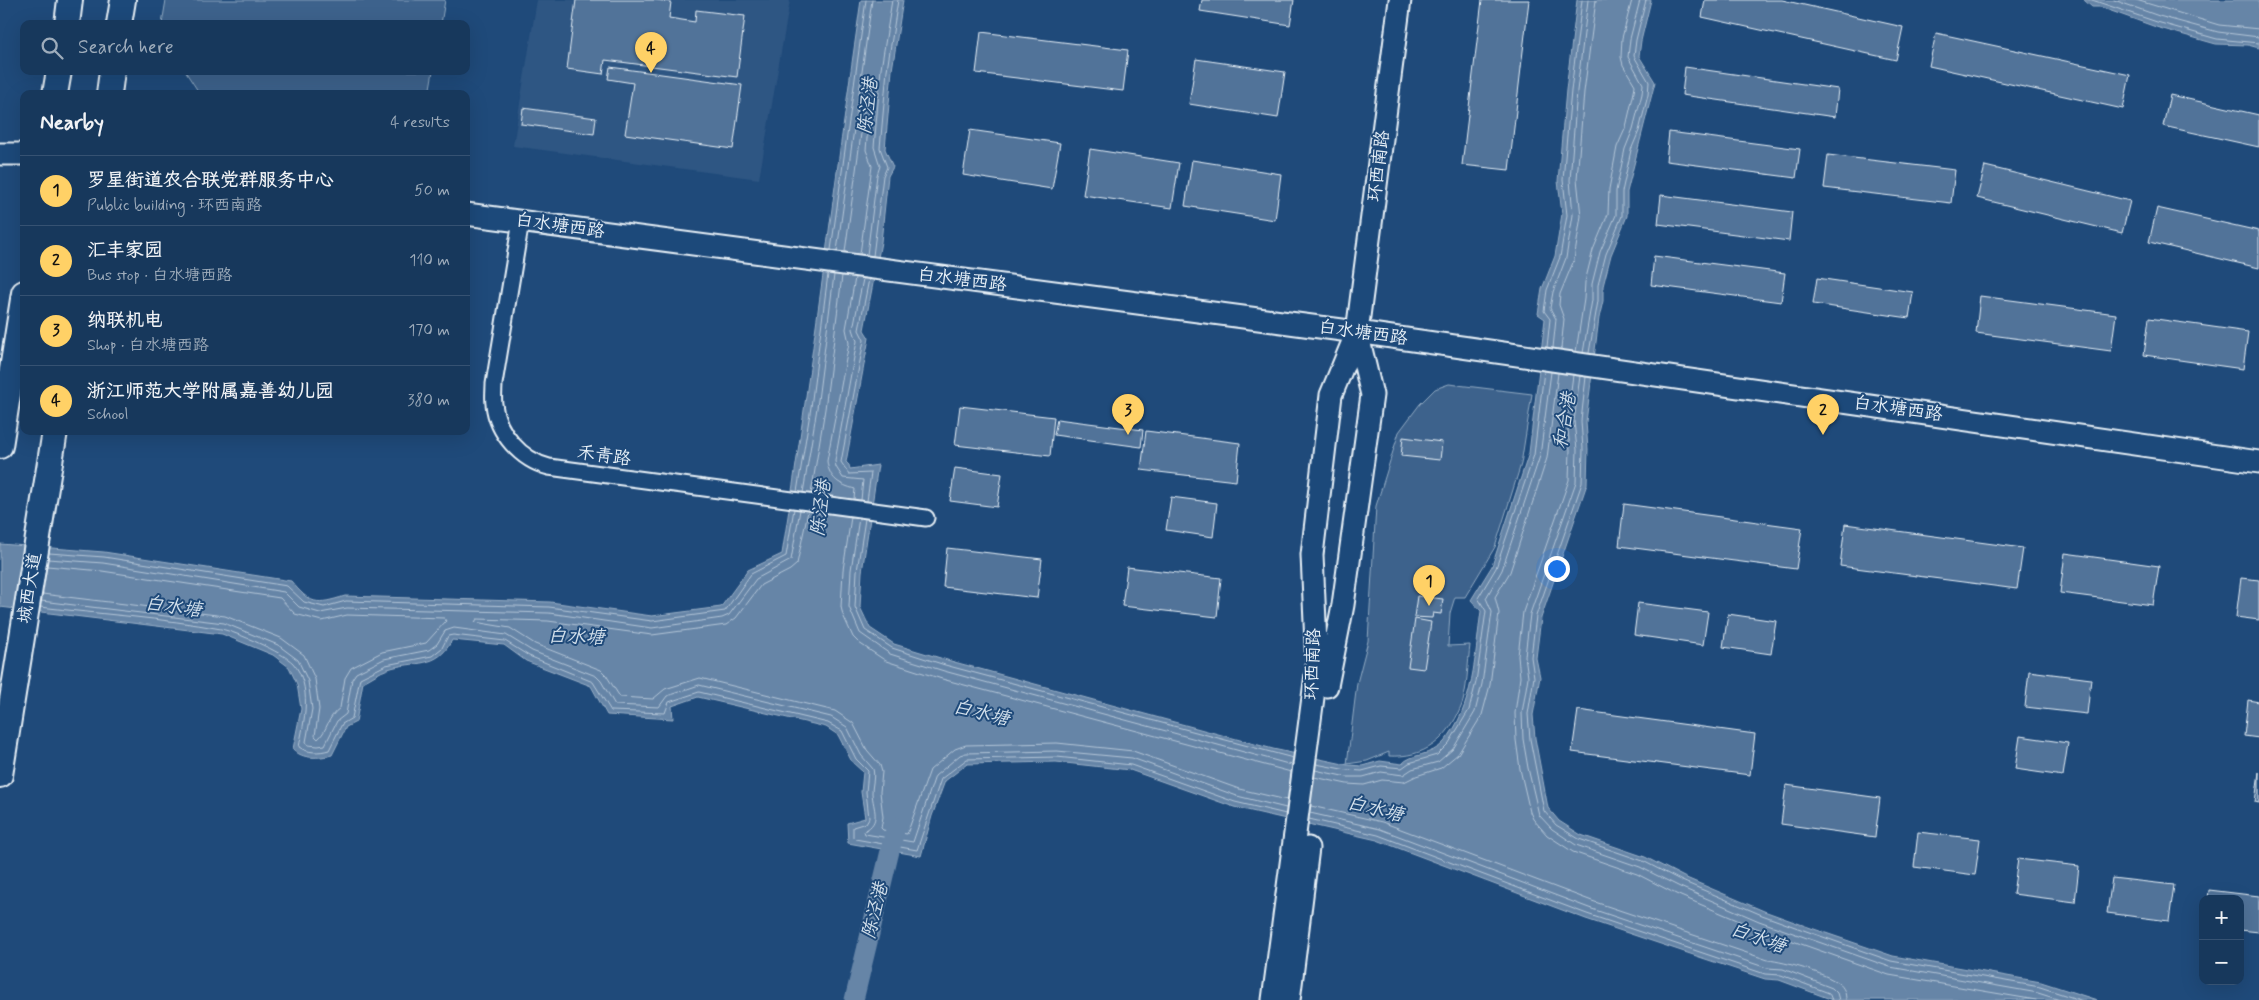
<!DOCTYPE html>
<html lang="en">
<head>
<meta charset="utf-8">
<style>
  :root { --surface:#17385c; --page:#244365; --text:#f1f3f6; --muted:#9eacbb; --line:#365272; --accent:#ffd166 }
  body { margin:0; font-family:Mynerve,"LXGW WenKai TC",sans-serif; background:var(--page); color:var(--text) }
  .controls { position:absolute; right:15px; bottom:15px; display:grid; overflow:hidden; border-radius:10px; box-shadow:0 5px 20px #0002 }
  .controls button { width:45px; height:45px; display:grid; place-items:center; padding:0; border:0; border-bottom:1px solid var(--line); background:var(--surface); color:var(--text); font:25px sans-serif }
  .you { position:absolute; left:1556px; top:568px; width:18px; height:18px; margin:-12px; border:4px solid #fff; border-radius:50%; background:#1a73e8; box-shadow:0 0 0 8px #1a73e833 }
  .badge { display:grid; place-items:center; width:32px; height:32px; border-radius:50%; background:var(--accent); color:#111; font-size:16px; font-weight:700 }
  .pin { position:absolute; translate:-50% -41px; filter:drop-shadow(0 1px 2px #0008) }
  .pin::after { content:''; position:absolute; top:26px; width:18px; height:15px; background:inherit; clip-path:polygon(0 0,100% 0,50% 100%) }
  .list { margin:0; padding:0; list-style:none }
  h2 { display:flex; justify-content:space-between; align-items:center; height:65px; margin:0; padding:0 20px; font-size:21px }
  h2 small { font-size:16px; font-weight:400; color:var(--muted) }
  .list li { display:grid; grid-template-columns:32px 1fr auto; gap:15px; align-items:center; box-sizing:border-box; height:70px; padding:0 20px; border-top:1px solid var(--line) }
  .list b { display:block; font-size:19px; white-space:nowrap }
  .list p { margin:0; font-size:16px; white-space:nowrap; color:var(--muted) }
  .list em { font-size:16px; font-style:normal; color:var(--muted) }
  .icon { flex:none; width:28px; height:28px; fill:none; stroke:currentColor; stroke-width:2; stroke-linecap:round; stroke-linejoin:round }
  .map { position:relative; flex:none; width:2259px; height:1000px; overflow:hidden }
  .search { position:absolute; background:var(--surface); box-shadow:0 5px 20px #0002; left:20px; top:20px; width:450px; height:55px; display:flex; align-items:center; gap:12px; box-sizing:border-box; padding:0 18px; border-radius:10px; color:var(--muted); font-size:19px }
  .panel { position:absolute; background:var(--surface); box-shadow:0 5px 20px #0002; left:20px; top:90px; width:450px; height:345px; border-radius:10px }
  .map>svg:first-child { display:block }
</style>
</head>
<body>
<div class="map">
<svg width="2259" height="1000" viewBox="0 0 2259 1000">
  <rect width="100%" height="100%" fill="#1f4a7a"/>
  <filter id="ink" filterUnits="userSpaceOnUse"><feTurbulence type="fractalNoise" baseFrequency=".02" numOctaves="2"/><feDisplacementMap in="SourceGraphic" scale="10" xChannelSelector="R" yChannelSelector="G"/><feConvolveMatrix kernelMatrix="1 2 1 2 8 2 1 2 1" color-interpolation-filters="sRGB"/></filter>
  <g filter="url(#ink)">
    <path fill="#2e5683" d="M537,0H790L759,179L513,146Z"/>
    <path fill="#3c628c" stroke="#92aac2" d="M166,0H445L441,24H162Z
      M185,71H433L429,94H200Z
      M1449,384L1532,394L1521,464L1495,547L1465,597H1455L1450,613L1448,646L1470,645C1468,661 1467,694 1461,707C1447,740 1425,758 1389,756V752L1367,761L1347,764L1357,683L1368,641L1376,506L1399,432L1420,404L1435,389Z"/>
    <path fill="#6685a7" stroke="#9ab0c7" d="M861,0H903L892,70L885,149L893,167L888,176L881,242L864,330L869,338L846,462L849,465L850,469L878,465L862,572L860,607L870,628L894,644L947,660L1273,749L1348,765L1362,766L1380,761L1402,764C1411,753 1431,757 1444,742C1474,708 1475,653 1481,611L1471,600L1492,566L1529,453L1545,319L1538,314L1542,289L1555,256L1562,214L1558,181L1566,90L1577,0H1651L1641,41L1639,56L1655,82L1627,192V216L1611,255L1603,286V301L1599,318L1586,422L1588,449L1587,484L1541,618L1536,658L1540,677L1533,715L1535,738L1548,808L1559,821L1581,835L1645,857L1684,877L1764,911L1811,928L1893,956L2041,982L2097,1000H1833L1779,980L1765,979L1586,919L1377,840L1234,807L1130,770L1056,762L967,764L945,781L932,816L921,856L848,843L847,823L865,818L861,792L863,772L852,762L838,735L826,727L698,697L672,706L673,719L607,715L591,686L526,661L504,645L452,640C437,670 415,660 388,669C379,672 371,678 363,682L356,722L346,727L332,755C320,758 302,760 293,749L301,709L297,684L289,667L273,655L222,634L0,607V544L104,552L291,581C311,605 316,605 345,596L550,602L652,616L721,607L748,570L782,554C812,370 834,185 861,0Z
      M2084,0H2259V48L2248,45L2216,44L2156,27L2100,7H2092Z"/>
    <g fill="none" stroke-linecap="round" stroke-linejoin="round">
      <path stroke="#b4c6d8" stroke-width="1" d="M2092,0L2157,22L2217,39L2259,43
        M2114,0L2159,16L2218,32L2259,37
        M2136,0L2219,25L2259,29
        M831,250L866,0
        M837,251L872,0
        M845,252L865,104L868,102L870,104L866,150L872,166L860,254
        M867,255L877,175L880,166L874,147L881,69L892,0
        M873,256L883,176L887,167L880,148L887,70L898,0
        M1547,347L1550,319L1544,311L1547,290L1560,257L1567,215L1563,180L1571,91L1582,0
        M1553,348L1556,319L1550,308L1553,292L1566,258L1573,215L1570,180L1577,91L1588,0
        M1561,349L1564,319L1559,305L1560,294L1574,260L1581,216L1577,179L1584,92L1596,0
        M1576,352L1584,299L1585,282L1593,250L1608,214L1609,189L1617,147L1626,127L1634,92L1635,85L1623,65L1621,57L1622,38L1632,0
        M1583,353L1592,300V284L1600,252L1616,215V191L1625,149L1633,129L1642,94L1643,84L1628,57L1630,39L1640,0
        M1589,353L1598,301V285L1606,254L1622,216V192L1631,150L1639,131L1648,95L1649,82L1634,56L1636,40L1646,0
        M1573,375L1567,420L1570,450L1569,480L1523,612L1518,656L1520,677L1515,713L1516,740L1520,769L1530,812L1533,819L1547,835L1573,852L1637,874L1676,894L1756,928L1804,945L1889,975L2036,1000
        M1580,376L1574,421L1577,450L1576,482L1530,614L1525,656L1528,677L1522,713L1523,739L1528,768L1539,815L1552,829L1576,845L1640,867L1680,887L1759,921L1807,938L1890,967L2038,993L2060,1000
        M1586,377L1581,421L1583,449L1582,483L1536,616L1531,657L1534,677L1528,714L1530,739L1544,811L1556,825L1579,839L1643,861L1682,881L1762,915L1809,932L1891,961L2040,987L2080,1000
        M797,492L811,407L828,274
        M803,493L817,408L834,275
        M811,494L825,409L842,276
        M854,499L855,489C840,485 829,479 827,461L849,343L846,329L855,278
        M861,500L863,480L843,478L836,467L835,461L857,341L853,329L863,279
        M867,501L871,473L849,474L841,462L864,340L859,330L869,279
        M808,511L797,564L790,570L761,585L736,618L726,625L652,635L548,621L477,619L475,622L510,628L535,644L601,670L606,675L620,697L653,699L665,689L700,678L835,711L853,723L867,750L880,765L882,772L880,792L883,817L881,828L883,830L907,834L930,770L955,749L966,745L1057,743L1133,751L1239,789L1287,800
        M851,517L843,570L841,607L843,615L853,637L859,643L886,661L942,679L1291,772
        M859,518L851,570L849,607L860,633L890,654L944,671L1292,765
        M865,519L857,571L855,607L865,630L892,648L945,665L1293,758
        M49,553L104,557L287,586L304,602L324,607L346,601L549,607L652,621L725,611L751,574L786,556L794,509
        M48,559L103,563L284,592L299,607L320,613L347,608L549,613L652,628L722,618L729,615L756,579L791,560L800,510
        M42,594L225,616L281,638L304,655L315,679L319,709L315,736L318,739C328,730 327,717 340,708L345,678L351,668L382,652L426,643L446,621L444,618L347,615L322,621L295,614L280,598L102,571L47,566
        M41,601L224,623L278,645L298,660L308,681L312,709L306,742L308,745L318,746L325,745L337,721L346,714L352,679L356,673L384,659L429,650L437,644L445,631L454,628L506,635L532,651L596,676L601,681L615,705L659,707L667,696L699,685L831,717L847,727L861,755L873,769C875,777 872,785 872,793C873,809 882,822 864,831L865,834L913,842L935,776L960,755L966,753L1057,751L1132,758L1237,796L1286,808
        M40,607C100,614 162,618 221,629C236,632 282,652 293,663C313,686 304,722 299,747C307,753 319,753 329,750L342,724L352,718L360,678L386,665L432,656L442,648L448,636L453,635L505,641L529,656L593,682L611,711L665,713L669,702L699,692L828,723L842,731L856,759L868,771L866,792L869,818L866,823L853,827V837L855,839L917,850L941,779L967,759L1057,757L1131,765L1235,802L1286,814
        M1316,764L1347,770L1362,771L1381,766L1402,768L1409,763L1437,755L1449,743L1469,710L1476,682L1486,611L1478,598L1496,568L1534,455L1544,371
        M1315,770L1347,777H1363L1381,772L1403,775L1412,769L1438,762L1453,749L1475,712L1482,684L1492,612L1486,598L1502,570L1540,456L1551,372
        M1314,777L1347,784L1364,785L1382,780L1404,782L1416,776L1441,768L1458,754L1482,715L1490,685L1499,613L1495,597L1510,572L1547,458L1558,373
        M1311,806L1382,822L1592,901L1768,960C1785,962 1825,973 1838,983C1844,987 1846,993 1846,1000
        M1310,813L1380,829L1589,908L1767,968L1783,969L1832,988L1837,993L1839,1000
        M1309,819L1378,835L1587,914L1765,974L1781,975L1829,993L1832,1000"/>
      <path stroke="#6685a7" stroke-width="19" d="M854,1000L896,826"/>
    </g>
    <path fill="#517399" stroke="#e8f1f8" d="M576,0H656L671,2L669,18L695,22L696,10L745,16L737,77L605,60L603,74L567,69Z
      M1202,0H1294L1290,25L1200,11Z
      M1482,0H1529L1509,170L1462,165Z
      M1705,0H1782L1903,27L1896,60L1702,17Z
      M981,32L1128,50L1123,91L976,73Z
      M1936,33L2130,75L2123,109L1929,66Z
      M1196,59L1285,72L1278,118L1189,104Z
      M610,67L742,85L733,149L625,134L633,83L608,79Z
      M1685,67L1838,89L1835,117L1682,95Z
      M2170,95L2259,115V147L2163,126Z
      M523,108L596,118L594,134L521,124Z
      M970,130L1060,143L1052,189L963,175Z
      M1669,132L1800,149L1796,178L1666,161Z
      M1090,149L1179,163L1172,208L1083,195Z
      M1828,155L1955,170L1951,203L1824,188Z
      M1192,160L1281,174L1275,220L1185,206Z
      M1985,166L2130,201L2122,233L1977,198Z
      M1661,195L1792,212L1789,241L1658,224Z
      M2157,208L2259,231V268L2149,242Z
      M1654,256L1785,273L1781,302L1651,285Z
      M1817,278L1913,292L1909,318L1813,304Z
      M1980,296L2116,314L2111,351L1976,333Z
      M2149,318L2248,332L2243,369L2144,355Z
      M960,406L1054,417L1050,456L955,445Z
      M1057,419L1143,430L1141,447L1054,435Z
      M1146,431L1240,443L1236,481L1141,470Z
      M1403,437L1442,442L1440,460L1401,456Z
      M955,468L1002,474L997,507L950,501Z
      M1171,497L1217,503L1213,537L1166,530Z
      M1624,504L1802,528L1796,569L1619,546Z
      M1845,524L2023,548L2017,589L1840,566Z
      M947,548L1042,559L1037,598L943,587Z
      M2065,553L2159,566L2153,605L2060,593Z
      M1127,567L1221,578L1217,617L1122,606Z
      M2241,578L2259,580V620L2236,617Z
      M1417,596L1443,599L1441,614L1433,613L1432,618L1414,617Z
      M1638,603L1708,612L1703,645L1634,635Z
      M1728,614L1776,621L1771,654L1723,647Z
      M1415,619L1431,622L1424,669L1408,667Z
      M2029,671L2091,679L2087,714L2025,707Z
      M2248,700L2259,702V738L2244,736Z
      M1578,710L1755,734L1750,775L1572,752Z
      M2020,736L2068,743L2063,776L2015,769Z
      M2259,772V803L2255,802Z
      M1786,785L1880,798L1875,837L1781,824Z
      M1918,832L1980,839L1975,875L1914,867Z
      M2018,859L2079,866L2075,902L2013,894Z
      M2112,878L2174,885L2169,921L2107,913Z
      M2209,890L2259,896V932L2240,930V899H2208Z"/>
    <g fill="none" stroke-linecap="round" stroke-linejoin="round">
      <g stroke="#e8f1f8" stroke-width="19">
        <path id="street" d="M521,221L494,384C494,390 493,398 494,404C497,433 521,460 549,467L926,518"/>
      </g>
      <g stroke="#e8f1f8" stroke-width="25">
        <path id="secondary" d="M0,154H24
          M466,214L1357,332L2259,462
          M1327,686L1343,605L1372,395L1357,332
          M1273,1000L1317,667L1312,555L1331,395L1357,332L1400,0
          M1289,1000L1308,848"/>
      </g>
      <g stroke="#e8f1f8" stroke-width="28">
        <path id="primary" d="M67,24L70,0
          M119,24L123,0
          M55,94L59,71
          M109,94L112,71
          M0,446L24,293
          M0,775L55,431"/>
      </g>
      <use href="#street" stroke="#1f4a7a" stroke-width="15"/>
      <use href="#secondary" stroke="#1f4a7a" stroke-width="21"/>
      <use href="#primary" stroke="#1f4a7a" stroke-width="24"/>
    </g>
  </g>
  <g text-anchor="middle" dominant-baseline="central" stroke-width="4" stroke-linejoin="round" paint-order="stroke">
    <g font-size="18" fill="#e8f1f8" stroke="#1f4a7a">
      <text transform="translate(1379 166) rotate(-83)">环西南路</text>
      <text transform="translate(560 226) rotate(8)">白水塘西路</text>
      <text transform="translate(962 280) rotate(7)">白水塘西路</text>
      <text transform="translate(1363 333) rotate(8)">白水塘西路</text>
      <text transform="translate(1898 409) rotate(8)">白水塘西路</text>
      <text transform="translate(604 456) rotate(8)">禾青路</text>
      <text transform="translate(30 588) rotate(-81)">城西大道</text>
      <text transform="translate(1313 664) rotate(-88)">环西南路</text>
    </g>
    <g font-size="19" font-style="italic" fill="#d4e1ec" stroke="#1f4a7a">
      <text transform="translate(868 106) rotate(-83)">陈泾港</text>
      <text transform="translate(1565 421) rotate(-80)">和合港</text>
      <text transform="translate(821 508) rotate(-83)">陈泾港</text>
      <text transform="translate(173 607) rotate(8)">白水塘</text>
      <text transform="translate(576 637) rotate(2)">白水塘</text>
      <text transform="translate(981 713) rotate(14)">白水塘</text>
      <text transform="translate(1375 809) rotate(14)">白水塘</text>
      <text transform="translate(875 911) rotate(-76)">陈泾港</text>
      <text transform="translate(1758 938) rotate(20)">白水塘</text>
    </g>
  </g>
</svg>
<div class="controls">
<button>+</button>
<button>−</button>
</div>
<div class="you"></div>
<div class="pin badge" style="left:1429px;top:606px">1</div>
<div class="pin badge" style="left:1823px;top:435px">2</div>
<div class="pin badge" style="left:1128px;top:435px">3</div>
<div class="pin badge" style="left:651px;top:73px">4</div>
<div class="search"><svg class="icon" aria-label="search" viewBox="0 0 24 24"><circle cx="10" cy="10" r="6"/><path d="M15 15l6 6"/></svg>Search here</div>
<section class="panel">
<h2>Nearby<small>4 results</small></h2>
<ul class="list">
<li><span class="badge">1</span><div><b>罗星街道农合联党群服务中心</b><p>Public building · 环西南路</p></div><em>50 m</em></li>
<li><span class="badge">2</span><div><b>汇丰家园</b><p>Bus stop · 白水塘西路</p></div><em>110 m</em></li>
<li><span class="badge">3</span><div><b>纳联机电</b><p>Shop · 白水塘西路</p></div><em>170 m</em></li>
<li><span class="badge">4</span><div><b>浙江师范大学附属嘉善幼儿园</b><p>School</p></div><em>380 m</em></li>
</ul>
</section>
</div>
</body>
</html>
